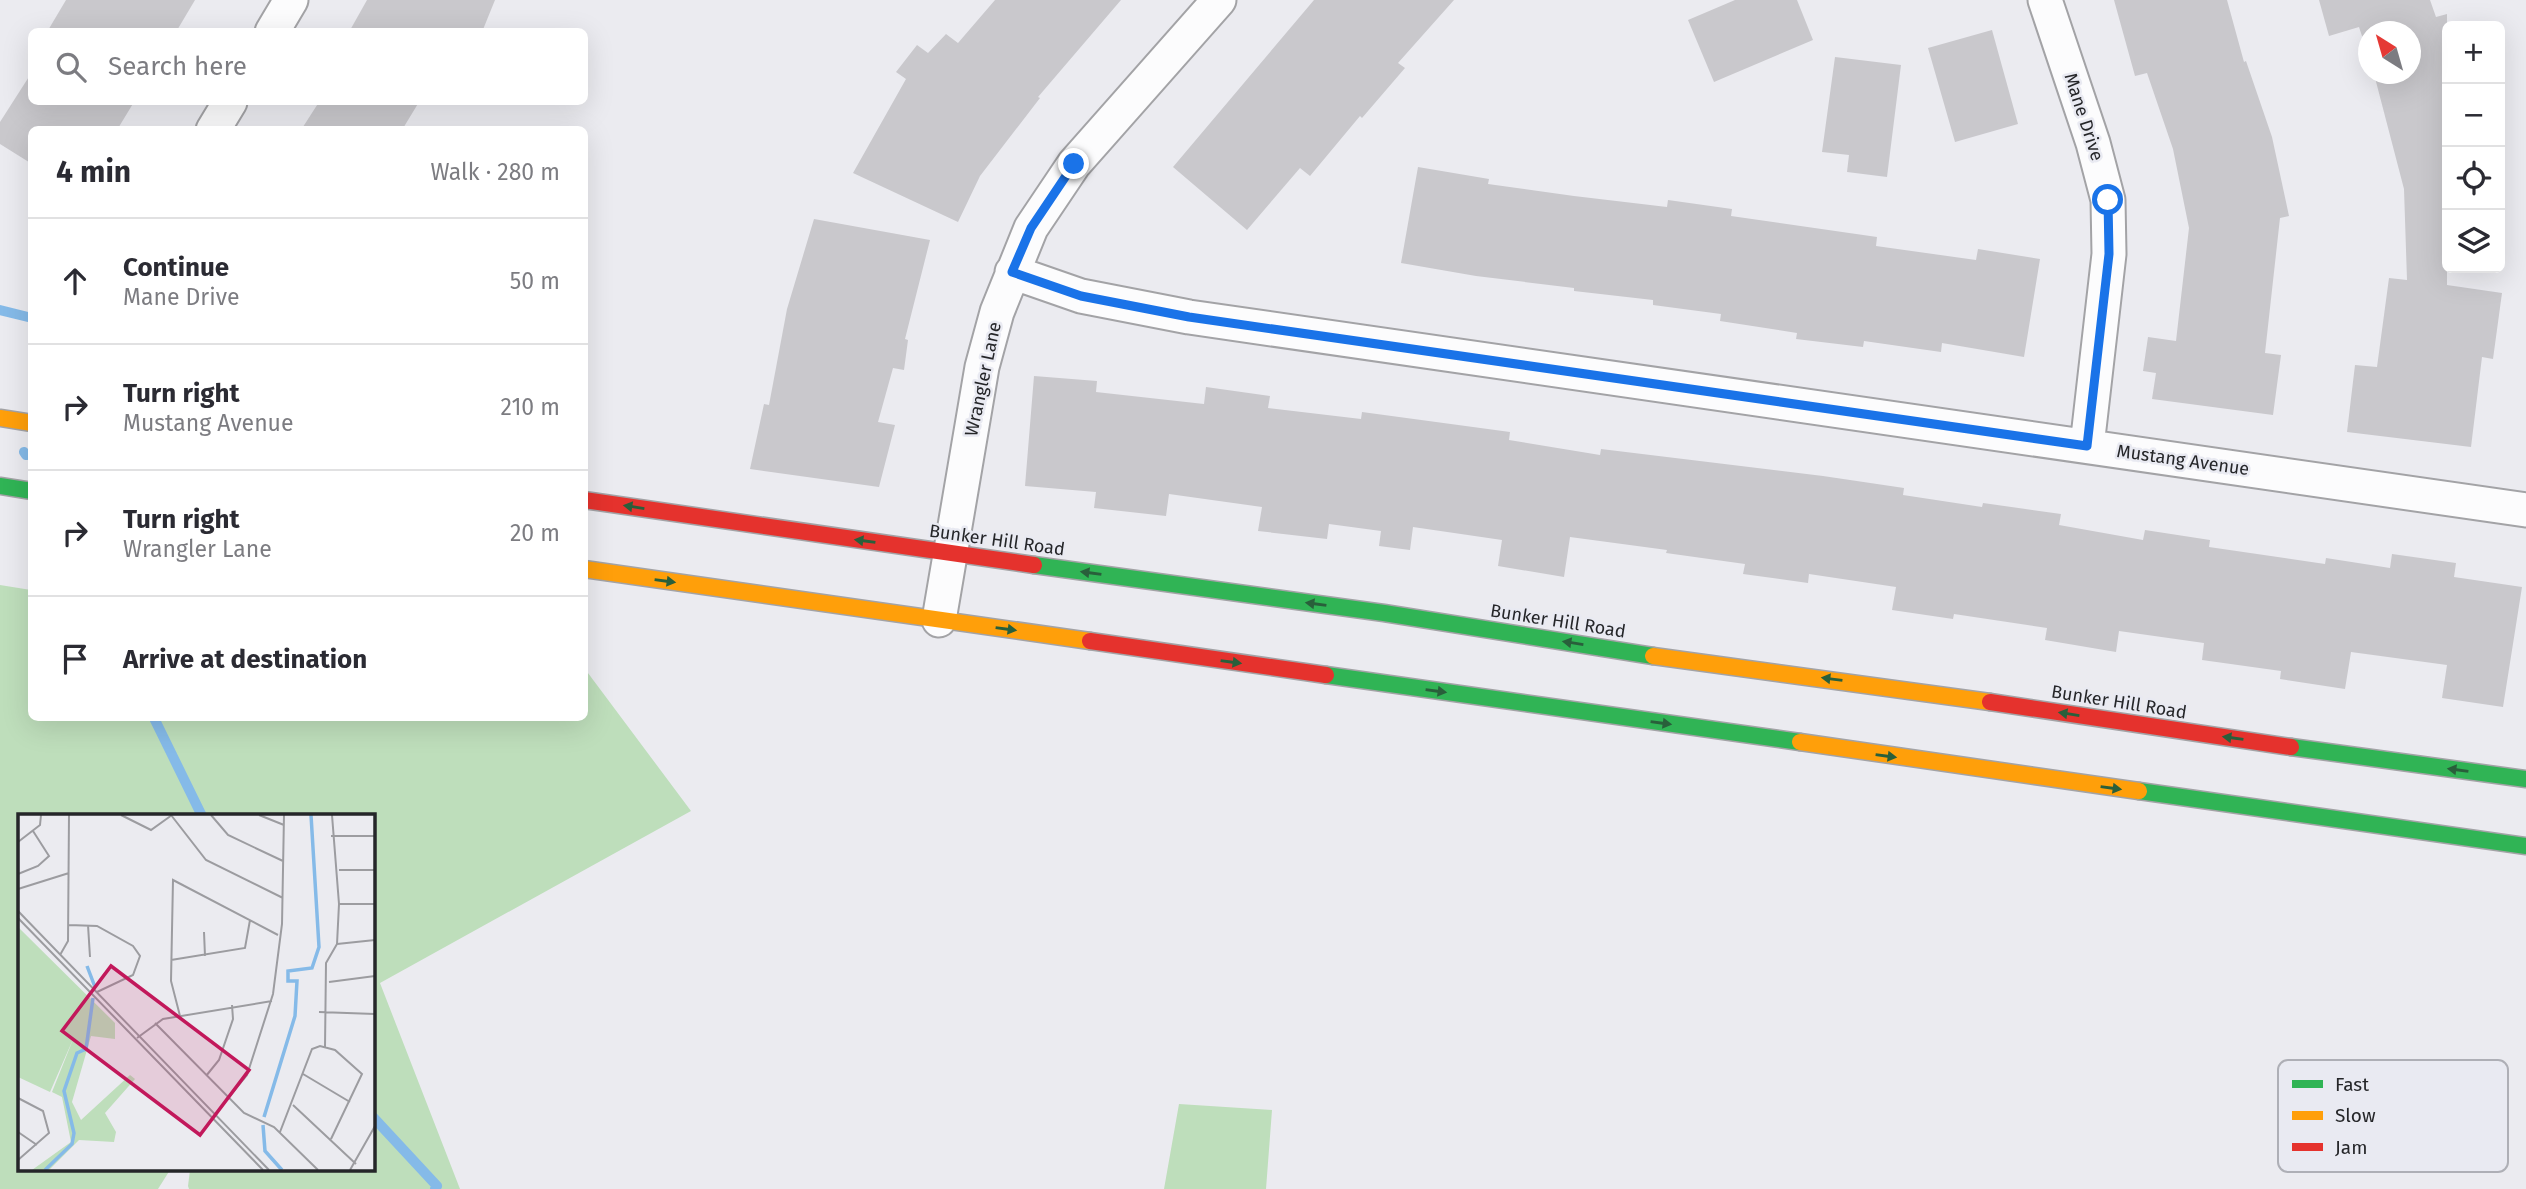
<!DOCTYPE html>
<html lang="en">
<head>
<meta charset="utf-8">
<style>
  :root { --surface:#fff; --page:#f7f7f7; --text:#2b2b33; --muted:#7c7c81; --line:#e1e1e2 }
  body { margin:0; font-family:"Fira Sans",sans-serif; background:var(--page); color:var(--text) }
  .controls { position:absolute; right:21px; top:21px; display:grid; overflow:hidden; border-radius:10px; box-shadow:0 7px 28px #0002 }
  .controls button { width:63px; height:63px; display:grid; place-items:center; padding:0; border:0; border-bottom:2px solid var(--line); background:var(--surface); color:var(--text); font:35px sans-serif }
  .compass { position:absolute; left:2358px; top:21px; width:63px; height:63px; border-radius:50%; background:var(--surface); box-shadow:0 7px 28px #0002; rotate:323deg }
  .stop { position:absolute; width:21px; height:21px; margin:-16px; border:5px solid #1a73e8; border-radius:50%; background:#fff }
  .stop.end { background:#1a73e8; border-color:#fff; box-shadow:0 2px 7px #0008 }
  .list { margin:0; padding:0; list-style:none }
  h2 { display:flex; justify-content:space-between; align-items:center; height:91px; margin:0; padding:0 28px; font-size:30px }
  h2 small { font-size:23px; font-weight:400; color:var(--muted) }
  .list li { display:grid; grid-template-columns:46px 1fr auto; gap:21px; align-items:center; box-sizing:border-box; height:126px; padding:0 28px; border-top:2px solid var(--line) }
  .list b { display:block; font-size:26px; white-space:nowrap }
  .list p { margin:0; font-size:23px; white-space:nowrap; color:var(--muted) }
  .list em { font-size:23px; font-style:normal; color:var(--muted) }
  .icon { flex:none; width:38px; height:38px; fill:none; stroke:currentColor; stroke-width:2; stroke-linecap:round; stroke-linejoin:round }
  .map { position:relative; flex:none; width:2526px; height:1189px; overflow:hidden }
  .search { position:absolute; background:var(--surface); box-shadow:0 7px 28px #0002; left:28px; top:28px; width:560px; height:77px; display:flex; align-items:center; gap:18px; box-sizing:border-box; padding:0 24px; border-radius:10px; color:var(--muted); font-size:26px }
  .panel { position:absolute; background:var(--surface); box-shadow:0 7px 28px #0002; left:28px; top:126px; width:560px; height:595px; border-radius:10px }
  .map>svg:first-child { display:block }
</style>
</head>
<body>
<div class="map">
<svg width="2526" height="1189" viewBox="0 0 2526 1189">
  <rect width="100%" height="100%" fill="#ebebf0"/>
  <path fill="#bedebb" d="M0,585L31,590L32,718H584L585,669L691,811L380,983L460,1189H189L188,1186L190,1170H373V816H19V1170H170L158,1189H0Z
    M1179,1104L1272,1110L1266,1189H1164Z"/>
  <g fill="none" stroke-linecap="round" stroke-linejoin="round">
    <path stroke="#85bae8" stroke-width="10" d="M0,310L28,317
      M24,452L26,455
      M154,718L202,816
      M373,1117L437,1186L435,1189"/>
  </g>
  <path fill="#c9c8cc" d="M66,0H195L176,32H47Z
    M367,0H495L482,32H349Z
    M995,0H1121L1038,97L1040,98L980,176L958,222L853,173L906,79L896,72L917,45L928,53L946,34L958,43Z
    M1314,0H1454L1398,63L1405,68L1362,118L1360,116L1310,176L1300,168L1247,230L1173,167Z
    M1735,0H1797L1813,40L1714,82L1688,20Z
    M2114,0H2227L2244,62L2246,61L2272,137L2289,216L2280,218L2265,353L2281,355L2273,415L2152,399L2156,373L2143,371L2148,337L2176,341L2189,228L2173,149L2147,73L2135,76Z
    M2319,0H2430L2436,17L2447,14V285L2502,293L2493,359L2482,357L2471,447L2347,432L2355,365L2377,367L2389,278L2407,280L2404,189L2374,74H2411V32H2369V57L2359,27L2329,36Z
    M1992,30L2018,124L1955,142L1928,48Z
    M1835,57L1901,65L1887,177L1847,172L1849,155L1822,152Z
    M32,72V102H134L117,130H32V164L0,144V122Z
    M319,102H419L402,130H301Z
    M1418,167L1489,179L1488,184L1574,196L1667,207L1668,200L1732,209L1731,216L1877,237L1876,246L1976,260L1978,249L2040,259L2024,357L1942,343L1941,352L1864,341L1863,347L1796,339L1797,333L1720,321L1721,314L1653,305V300L1574,291V288L1476,276L1401,263Z
    M814,219L930,240L905,339L908,340L904,370L893,368L878,422L895,425L879,487L750,469L764,404L769,405L787,309Z
    M1034,376L1097,381L1096,392L1204,404L1206,387L1270,396L1268,408L1361,419L1362,412L1510,432L1509,440L1600,455L1601,449L1823,476L1904,488L1903,495L1982,507L1983,503L2061,514L2059,525L2143,540L2145,530L2210,540L2209,547L2325,564L2326,558L2390,568L2392,554L2456,563L2454,577L2522,587L2503,707L2442,698L2447,665L2351,652L2345,689L2280,679L2281,671L2202,660L2204,643L2119,631L2116,652L2045,640L2047,628L1954,614L1953,619L1892,610L1896,587L1809,574L1808,583L1743,574L1745,564L1666,553L1667,550L1570,537L1564,577L1498,566L1502,540L1413,527L1410,550L1379,546L1381,531L1329,524L1327,539L1258,531L1262,507L1169,494L1166,516L1094,508L1096,492L1025,486Z"/>
  <g fill="none" stroke-linecap="round" stroke-linejoin="round">
    <g stroke="#a3a3a6" stroke-width="37">
      <path id="street" d="M2045,0L2093,143L2108,200L2109,254L2087,446
        M272,32L291,0
        M213,130L230,102
        M1012,272L1081,296L1189,317L2526,510
        M939,620L982,367L997,312L1031,228L1074,164L1219,0"/>
    </g>
    <g stroke="#a3a3a6" stroke-width="19">
      <path id="fast" d="M0,486L32,491
        M1034,565L1384,613L1653,656
        M1326,675L1800,742
        M2291,747L2526,779
        M2139,791L2526,846"/>
    </g>
    <g stroke="#a3a3a6" stroke-width="19">
      <path id="slow" d="M0,418L32,423
        M584,569L1090,641
        M1653,656L1990,702
        M1800,742L2139,791"/>
    </g>
    <g stroke="#a3a3a6" stroke-width="19">
      <path id="jam" d="M584,500L1034,565
        M1090,641L1326,675
        M1990,702L2291,747"/>
    </g>
    <use href="#street" stroke="#fcfcfd" stroke-width="33"/>
    <use href="#fast" stroke="#30b455" stroke-width="16"/>
    <use href="#slow" stroke="#ff9f0a" stroke-width="16"/>
    <use href="#jam" stroke="#e5322d" stroke-width="16"/>
  </g>
  <defs><path id="oneway-solid" d="M-6-.8H1V-3.2L6.5 0L1 3.2V.8H-6Z" transform="scale(1.75)"/></defs>
  <g fill="#295f3b">
    <use href="#oneway-solid" transform="translate(634 507) rotate(-171)"/>
    <use href="#oneway-solid" transform="translate(865 541) rotate(-172)"/>
    <use href="#oneway-solid" transform="translate(1091 573) rotate(-172)"/>
    <use href="#oneway-solid" transform="translate(665 581) rotate(8)"/>
    <use href="#oneway-solid" transform="translate(1316 604) rotate(-172)"/>
    <use href="#oneway-solid" transform="translate(1006 629) rotate(8)"/>
    <use href="#oneway-solid" transform="translate(1573 643) rotate(-171)"/>
    <use href="#oneway-solid" transform="translate(1231 662) rotate(8)"/>
    <use href="#oneway-solid" transform="translate(1832 679) rotate(-173)"/>
    <use href="#oneway-solid" transform="translate(1436 691) rotate(8)"/>
    <use href="#oneway-solid" transform="translate(2069 714) rotate(-171)"/>
    <use href="#oneway-solid" transform="translate(1661 723) rotate(8)"/>
    <use href="#oneway-solid" transform="translate(2233 738) rotate(-172)"/>
    <use href="#oneway-solid" transform="translate(1886 756) rotate(8)"/>
    <use href="#oneway-solid" transform="translate(2458 770) rotate(-172)"/>
    <use href="#oneway-solid" transform="translate(2111 788) rotate(8)"/>
  </g>
  <g fill="none" stroke-linecap="round" stroke-linejoin="round">
    <path stroke="#1a73e8" stroke-width="9" d="M1074,164L1031,228L1012,272L1081,296L1189,317L2087,446L2109,254L2108,200"/>
  </g>
  <g text-anchor="middle" dominant-baseline="central" stroke-width="5" stroke-linejoin="round" paint-order="stroke">
    <g font-size="18" fill="#252629" stroke="#e9eaf2">
      <text transform="translate(2084 117) rotate(72)">Mane Drive</text>
      <text transform="translate(983 379) rotate(-78)">Wrangler Lane</text>
      <text transform="translate(2183 460) rotate(8)">Mustang Avenue</text>
      <text transform="translate(997 540) rotate(8)">Bunker Hill Road</text>
      <text transform="translate(1558 621) rotate(9)">Bunker Hill Road</text>
      <text transform="translate(2119 702) rotate(9)">Bunker Hill Road</text>
    </g>
  </g>
  <g transform="translate(18 814)">
    <rect width="357" height="357" fill="#ebebf0"/>
    <path d="M0,113L97,209V225L73,222L54,288L63,306L112,261L117,265L87,299L98,318L96,328L61,326L31,356H14L53,328L44,283L34,278L56,223L32,278L0,263Z" fill="#bedebb"/>
    <path fill="none" stroke="#85bae8" stroke-width="3.5" d="M69,152L77,173M246,303L277,202L279,167H270V157L294,154L301,133L293,1M245,311L247,337L264,356M27,356L54,330L56,319L46,277L59,239L68,235L75,184"/>
    <path fill="none" stroke="#9c9ca0" stroke-width="2" d="M103,1L133,16L154,1M153,1L188,46L265,84M193,1L210,21L265,47M241,1L266,11M313,22H357M0,28L22,11L23,1M321,56H357M0,60L20,52L31,42L15,17M0,75L51,59M321,90H357M0,97L251,356M0,104L245,356M51,111L79,112L115,132L122,142L115,161L79,178M70,111L72,143M186,118L187,142M319,130L357,126M42,141L50,127L51,1M153,146L227,134L232,106M311,168L357,162M301,198L357,200M162,202L153,167L155,66L260,121M137,209L226,299L256,313L300,356M119,224L145,205L254,187M307,233L308,149L319,130L321,90L314,1M285,260L332,288M188,262L201,246L215,205L214,191M0,284L25,297L31,319L0,346M210,284L229,261L255,180L264,110L266,1M275,291L338,350M0,318L19,331M262,318L294,235L302,232L317,236L344,260L313,325M332,356L357,312"/>
    <path fill="#c2185b" fill-opacity="0.15" stroke="#c2185b" stroke-width="3.5" d="M93,152L231,256L182,321L44,217Z"/>
    <rect width="357" height="357" fill="none" stroke="#252629" stroke-width="3.5"/>
  </g>
  <rect x="2278" y="1060" width="230" height="112" rx="10" fill="#e9eaf2" stroke="#aeafb6" stroke-width="2"/>
  <rect x="2292" y="1080" width="31" height="8" fill="#30b455"/>
  <rect x="2292" y="1111" width="31" height="9" fill="#ff9f0a"/>
  <rect x="2292" y="1143" width="31" height="8" fill="#e5322d"/>
  <g font-size="19" fill="#252629">
    <text x="2335" y="1091">Fast</text>
    <text x="2335" y="1122">Slow</text>
    <text x="2335" y="1154">Jam</text>
  </g>
</svg>
<div class="controls">
<button>+</button>
<button>−</button>
<button><svg class="icon" aria-label="locate" viewBox="0 0 24 24"><circle cx="12" cy="12" r="6"/><path d="M12 2v4M12 18v4M2 12h4M18 12h4"/></svg></button>
<button><svg class="icon" aria-label="layers" viewBox="0 0 24 24"><path d="M12 4l9 5-9 5-9-5zM3 14l9 5 9-5"/></svg></button>
</div>
<svg class="compass" viewBox="-18 -18 36 36"><path d="M0-13l5 13h-10z" fill="#e53935"/><path d="M0 13l5-13h-10z" fill="#7c7c81"/></svg>
<div class="stop" style="left:2108px;top:200px"></div>
<div class="stop end" style="left:1074px;top:164px"></div>
<div class="search"><svg class="icon" aria-label="search" viewBox="0 0 24 24"><circle cx="10" cy="10" r="6"/><path d="M15 15l6 6"/></svg>Search here</div>
<section class="panel">
<h2>4 min<small>Walk · 280 m</small></h2>
<ul class="list">
<li><svg class="icon" aria-label="ahead" viewBox="0 0 24 24"><path d="M12 20V5M6 11l6-6 6 6"/></svg><div><b>Continue</b><p>Mane Drive</p></div><em>50 m</em></li>
<li><svg class="icon" aria-label="right" viewBox="0 0 24 24"><path d="M7 20v-9h11M14 6l5 5-5 5"/></svg><div><b>Turn right</b><p>Mustang Avenue</p></div><em>210 m</em></li>
<li><svg class="icon" aria-label="right" viewBox="0 0 24 24"><path d="M7 20v-9h11M14 6l5 5-5 5"/></svg><div><b>Turn right</b><p>Wrangler Lane</p></div><em>20 m</em></li>
<li><svg class="icon" aria-label="arrive" viewBox="0 0 24 24"><path d="M6 21V4h12l-3 4 3 4H6"/></svg><div><b>Arrive at destination</b></div></li>
</ul>
</section>
</div>
</body>
</html>
